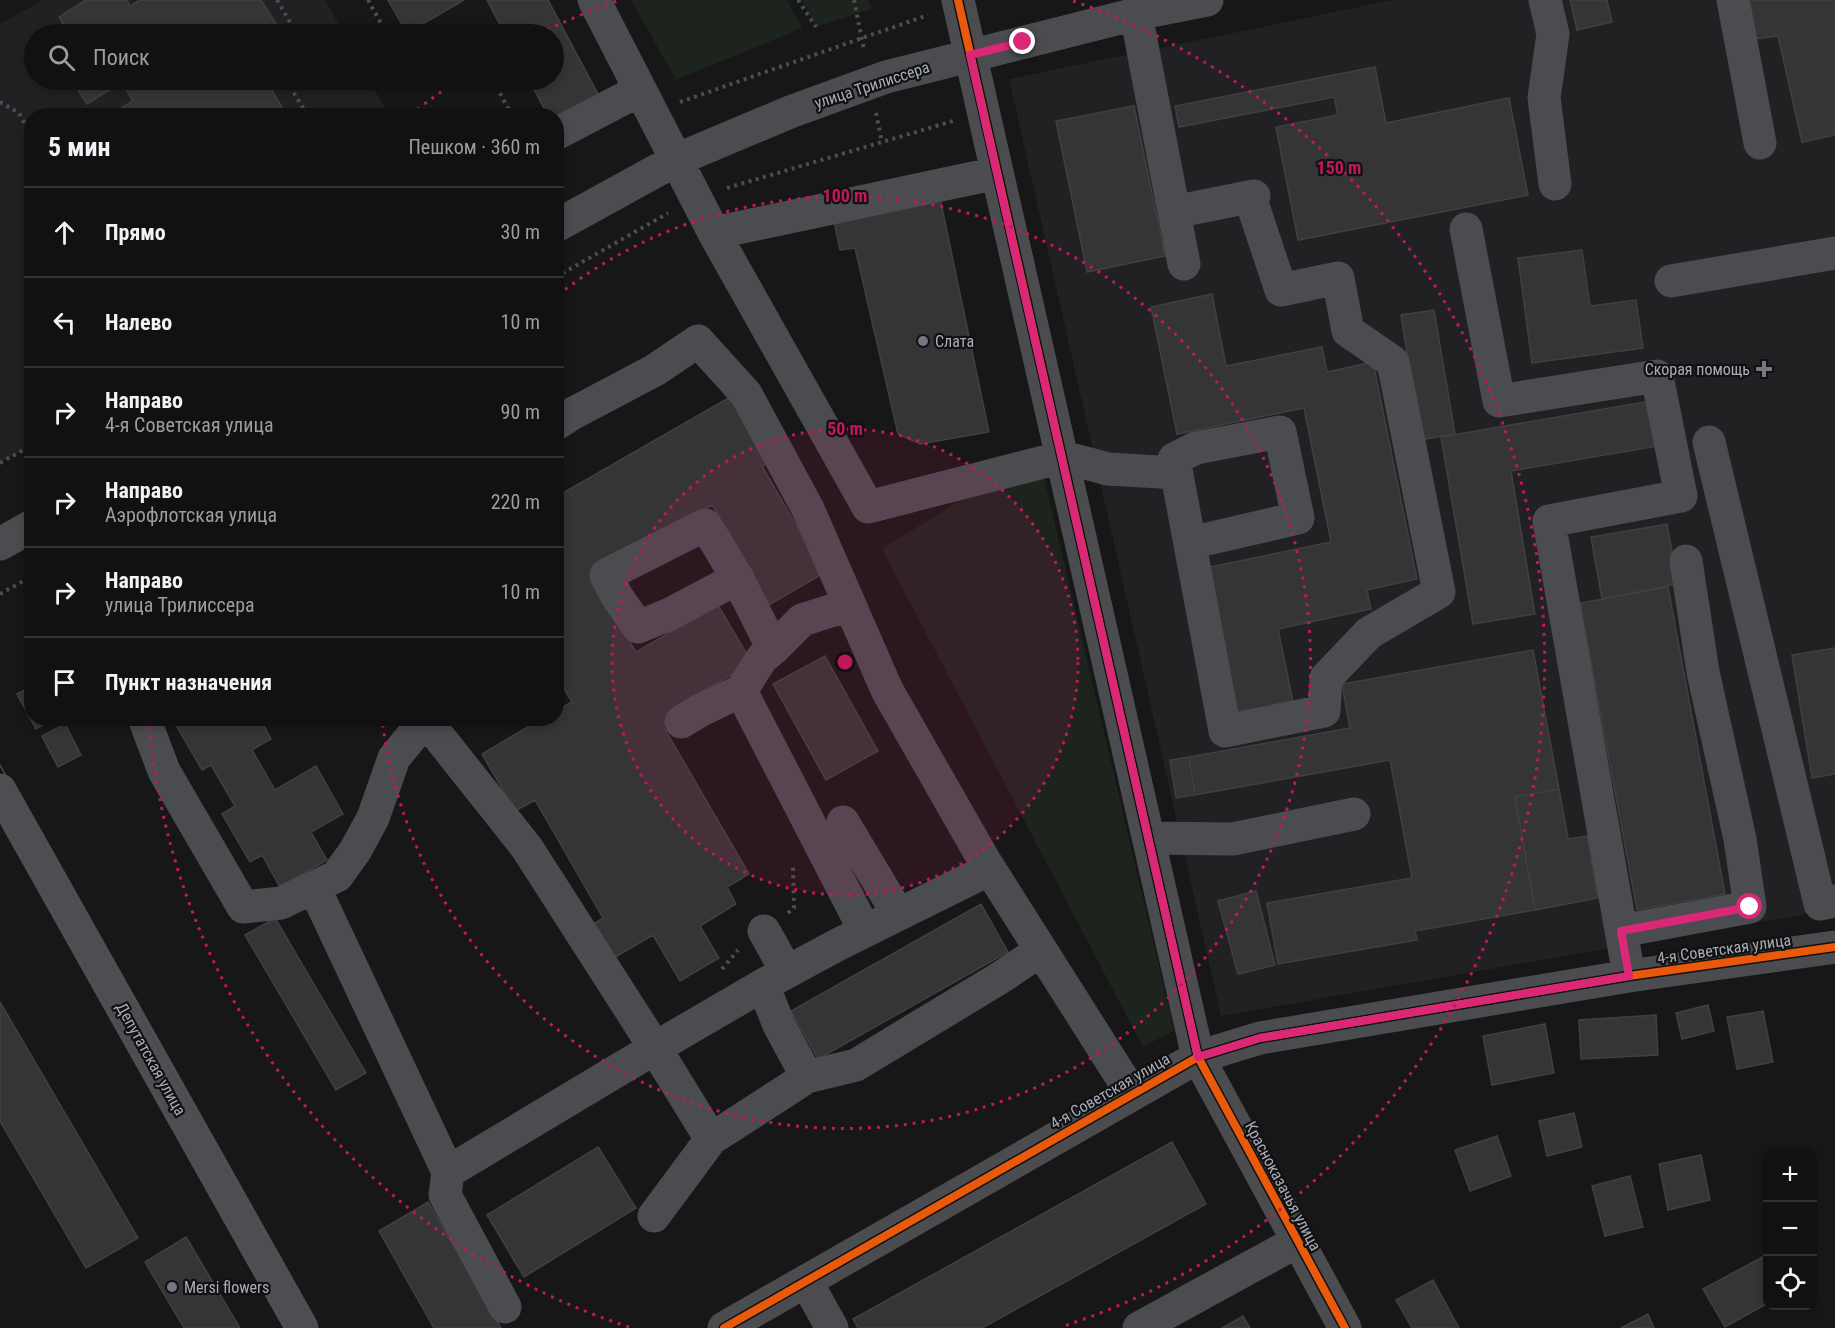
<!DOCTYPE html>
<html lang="ru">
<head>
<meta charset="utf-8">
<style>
  :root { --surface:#111; --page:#1a1a1a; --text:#f1f3f6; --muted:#9c9d9f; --line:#303131 }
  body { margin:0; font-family:"Roboto Condensed",sans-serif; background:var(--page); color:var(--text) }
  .controls { position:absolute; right:18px; bottom:18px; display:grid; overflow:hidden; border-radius:12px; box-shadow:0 3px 9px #0003 }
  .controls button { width:54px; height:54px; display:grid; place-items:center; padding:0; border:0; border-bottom:2px solid var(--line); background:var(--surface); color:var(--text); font:30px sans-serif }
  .stop { position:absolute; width:18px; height:18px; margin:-14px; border:4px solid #db2777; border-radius:50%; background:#fff }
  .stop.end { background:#db2777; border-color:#fff; box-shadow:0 2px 6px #0008 }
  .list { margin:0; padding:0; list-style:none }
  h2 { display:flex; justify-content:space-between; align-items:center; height:78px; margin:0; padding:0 24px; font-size:26px }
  h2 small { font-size:20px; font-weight:400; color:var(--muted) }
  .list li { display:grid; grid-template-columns:39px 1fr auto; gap:18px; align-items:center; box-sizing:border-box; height:90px; padding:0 24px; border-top:2px solid var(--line) }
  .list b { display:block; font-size:22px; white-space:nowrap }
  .list p { margin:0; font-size:20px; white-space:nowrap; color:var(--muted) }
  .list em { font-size:20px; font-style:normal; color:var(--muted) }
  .icon { flex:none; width:33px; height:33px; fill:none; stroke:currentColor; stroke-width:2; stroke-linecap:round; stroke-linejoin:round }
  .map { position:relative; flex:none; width:1835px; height:1328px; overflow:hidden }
  .search { position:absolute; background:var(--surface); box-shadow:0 3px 9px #0003; left:24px; top:24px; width:540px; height:66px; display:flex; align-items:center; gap:15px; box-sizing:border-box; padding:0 21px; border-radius:33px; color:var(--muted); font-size:22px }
  .panel { position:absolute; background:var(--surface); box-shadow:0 3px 9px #0003; left:24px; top:108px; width:540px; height:618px; border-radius:24px }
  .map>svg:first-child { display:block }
</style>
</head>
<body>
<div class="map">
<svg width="1835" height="1328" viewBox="0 0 1835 1328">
  <rect width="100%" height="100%" fill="#171717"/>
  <path fill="#212123" d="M43,0H325L344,34H34V80H369L389,115L32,116L31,446L0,463V24Z
    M1393,0H1835V909L1221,1016L1009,79Z"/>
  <path fill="#1d241e" d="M631,0H787L802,28L676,80Z
    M802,0H868L873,8L816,27Z
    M1038,452L1174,1030L1143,1047L882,549Z"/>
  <path fill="#353536" stroke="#3f4043" stroke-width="1.5" d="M86,0H127L130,6L140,0H261L276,24L259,34H69L59,17Z
    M388,0H464L407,33Z
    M487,0H548L599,96L556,116H548L529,80H554V34H505Z
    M1570,0H1607L1612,22L1577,30Z
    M1748,0H1835V135L1802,142L1778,36L1754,39Z
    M1375,67L1386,123L1509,98L1528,195L1298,240L1276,127L1338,115L1334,97L1179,127L1175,106Z
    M72,80H266L287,116H108L133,101L122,82L87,104Z
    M1134,106L1165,256L1087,272L1056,121Z
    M940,198L989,432L920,444L898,434L855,248L840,250L834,221Z
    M1582,250L1590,306L1636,300L1643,348L1532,363L1518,258Z
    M1212,294L1226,366L1322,347L1327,372L1373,362L1417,579L1367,590L1371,609L1278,629L1293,702L1235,713L1205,568L1331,542L1304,408L1177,434L1151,307Z
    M1434,310L1455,434L1421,440L1401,315Z
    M732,396L770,462L762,466L824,573L769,605L712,505L591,574L636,652L718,605L752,663L674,708L679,717L663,726L749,874L727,887L736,904L700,926L719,958L680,981L653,935L612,959L592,925L603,918L535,800L515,811L482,754L543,718H556V711L572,702L556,675V497Z
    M1656,400L1664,445L1511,471L1535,614L1473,624L1441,437Z
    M1667,524L1678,584L1602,599L1591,537Z
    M1668,587L1725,894L1637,910L1580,603Z
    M1835,648V774L1812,778L1792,655Z
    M1533,650L1559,789L1515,797L1535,910L1415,931L1417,940L1278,964L1267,903L1412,878L1390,760L1195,795L1189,757L1350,728L1342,684Z
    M825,656L878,751L826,780L773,684Z
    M32,686V718H54L36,729L17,694Z
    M172,718H260L271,739L252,750L275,790L316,766L343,814L311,832L327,860L280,887L262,855L250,862L222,814L235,806L211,765L202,770Z
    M65,724L81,755L58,767L42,736Z
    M1189,757L1195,795L1176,798L1170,760Z
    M1559,789L1568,839L1587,836L1598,898L1535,910L1515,797Z
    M1256,891L1275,965L1238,974L1218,901Z
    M981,904L1008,952L818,1059L791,1011Z
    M275,918L366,1073L336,1090L245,935Z
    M0,1002L138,1238L86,1268L0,1121Z
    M1708,1005L1714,1031L1682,1039L1676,1013Z
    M1763,1011L1773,1062L1737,1069L1727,1017Z
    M1656,1015L1658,1055L1581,1059L1579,1020Z
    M1545,1024L1554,1073L1492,1085L1483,1036Z
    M1574,1113L1582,1147L1547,1156L1539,1121Z
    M1497,1136L1511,1176L1470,1191L1455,1150Z
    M1172,1142L1206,1204L982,1328H858L853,1319Z
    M598,1147L636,1208L524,1277L487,1215Z
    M1701,1155L1710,1200L1668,1210L1659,1164Z
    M1630,1176L1643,1227L1605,1236L1592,1186Z
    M428,1202L501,1328H434L379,1231Z
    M186,1237L240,1328H184L145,1262Z
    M1768,1254V1303L1725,1327L1703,1289Z
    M1433,1280L1459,1328H1412L1396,1300Z
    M1648,1314L1654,1328H1621Z
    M1243,1316L1250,1328H1222Z"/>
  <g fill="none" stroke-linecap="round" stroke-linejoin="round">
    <path stroke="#4d4e52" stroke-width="4" stroke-dasharray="3 4.5" stroke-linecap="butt" d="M277,0L297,34
      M368,0L387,34
      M798,0L816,27
      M854,0L864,50
      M459,34L467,30L470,34
      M286,80L308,116
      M493,80L512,116
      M0,102L19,113L32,137
      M680,102L928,15
      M876,113L882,142
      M727,188L953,121
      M556,277L668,213
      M0,463L32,445
      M0,594L32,576
      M788,913L794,908L793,864
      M722,969L738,950"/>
    <path stroke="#4b4c50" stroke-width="33" d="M594,0L714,233L868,507L1063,457L1108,469L1177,473
      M958,0L1198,1057L1345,1328
      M1545,0L1553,34L1544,98L1555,184
      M1733,0L1760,143
      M1136,14L1184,264
      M556,134L640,90
      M1174,212L1254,196
      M556,226L676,160L790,112L886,77L1136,14L1207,0
      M1466,229L1499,401L1657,376L1681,496L1549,521L1629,976
      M714,233L997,173
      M1671,281L1835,253
      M556,424L570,415L655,370L698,341L746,394L808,509L887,690L984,860L1122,1078
      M1709,442L1820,904L1835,901
      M1190,543L1298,518L1280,432L1196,448L1174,459L1225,731L1324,711L1326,678L1369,633L1439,592L1393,362L1348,331L1338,278L1281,290L1250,197
      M0,544L32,526
      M738,578L670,614L638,627L616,595L606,575L705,525C731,564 752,606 773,649L802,620L849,605
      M741,691L865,931
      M144,718L164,771L243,907L281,903L337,876L355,851L373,818L394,758L417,730L434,718
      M681,722L701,710L741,691L762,658L773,649
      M428,723L527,848L655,1048L448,1172L445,1195L505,1307
      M843,822L898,914
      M1149,838L1233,839L1354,814
      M990,869L839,944L763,985L779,1025L807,1077L856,1065L1003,976L1041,950
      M314,887L448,1172
      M764,931L787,972
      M1621,931L1750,907L1740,839L1703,672L1686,561
      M763,985L655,1048L711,1139L807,1077
      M654,1216L711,1139
      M806,1281L832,1328
      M724,1328L1198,1057L1260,1038L1629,976L1835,947
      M1139,1328L1298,1241"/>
    <path stroke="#4d4f52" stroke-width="33" d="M0,790L302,1328"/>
    <path stroke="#4b4c4f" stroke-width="1.5" d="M0,765L315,1328
      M0,812L289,1328"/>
    <g stroke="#111113" stroke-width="11">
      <path id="cycleway" d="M958,0L1198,1057L1345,1328
        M724,1328L1198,1057L1260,1038L1629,976L1835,947"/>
    </g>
    <use href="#cycleway" stroke="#e8590c" stroke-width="8"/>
  </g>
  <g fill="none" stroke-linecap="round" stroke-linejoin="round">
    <path stroke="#db2777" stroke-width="8" d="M1023,42L970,55L1198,1057L1260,1038L1629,976L1621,931L1750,907"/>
  </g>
  <circle cx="845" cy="662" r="233" fill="#c2185b" fill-opacity=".12"/>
  <g fill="none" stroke="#c2185b" stroke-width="3" stroke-dasharray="3 6">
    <circle cx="845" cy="662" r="233"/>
    <path d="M558 295A466 466 0 1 1 382 719"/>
    <path d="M629 1327A699 699 0 0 1 149 723M410 115A699 699 0 0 1 454 83M539 34A699 699 0 0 1 617 1M1073 1A699 699 0 0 1 1061 1327"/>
  </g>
  <g fill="#757880" stroke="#111113" stroke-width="2">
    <circle cx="923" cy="341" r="6"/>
    <path d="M1761 360h6v6h6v6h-6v6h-6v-6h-6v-6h6z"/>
    <circle cx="172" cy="1287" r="6"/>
  </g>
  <g text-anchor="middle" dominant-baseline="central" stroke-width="4.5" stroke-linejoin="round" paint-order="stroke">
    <g font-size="16" fill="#a8adb8" stroke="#111113">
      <text transform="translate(872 85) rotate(-18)">улица Трилиссера</text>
      <text transform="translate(1724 949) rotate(-8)">4-я Советская улица</text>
      <text transform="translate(151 1059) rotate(61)">Депутатская улица</text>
      <text transform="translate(1110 1091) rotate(-30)">4-я Советская улица</text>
      <text transform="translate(1283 1186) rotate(62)">Красноказачья улица</text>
    </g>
    <g font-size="16" fill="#a8adb8" stroke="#111113" text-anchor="start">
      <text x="935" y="341">Слата</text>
      <text x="1750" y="369" text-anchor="end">Скорая помощь</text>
      <text x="184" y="1287">Mersi flowers</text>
    </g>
  </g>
  <circle cx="845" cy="662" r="9" fill="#c2185b" stroke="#111113" stroke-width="3"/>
  <g font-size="18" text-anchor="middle" font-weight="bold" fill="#c2185b" stroke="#111113" stroke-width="4.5" stroke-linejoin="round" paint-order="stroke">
    <text x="1339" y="174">150 m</text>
    <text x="845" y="202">100 m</text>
    <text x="845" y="435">50 m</text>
  </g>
</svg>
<div class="controls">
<button>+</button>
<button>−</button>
<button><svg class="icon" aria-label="locate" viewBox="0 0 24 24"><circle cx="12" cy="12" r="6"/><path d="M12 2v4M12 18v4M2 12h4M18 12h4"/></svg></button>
</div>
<div class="stop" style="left:1750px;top:907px"></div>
<div class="stop end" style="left:1023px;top:42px"></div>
<div class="search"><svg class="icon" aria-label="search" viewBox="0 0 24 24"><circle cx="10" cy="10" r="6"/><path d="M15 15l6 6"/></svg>Поиск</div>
<section class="panel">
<h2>5 мин<small>Пешком · 360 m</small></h2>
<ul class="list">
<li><svg class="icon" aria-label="ahead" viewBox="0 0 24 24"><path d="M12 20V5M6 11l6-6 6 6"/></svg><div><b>Прямо</b></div><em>30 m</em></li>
<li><svg class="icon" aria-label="left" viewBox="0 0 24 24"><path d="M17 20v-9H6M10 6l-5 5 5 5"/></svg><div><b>Налево</b></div><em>10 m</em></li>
<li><svg class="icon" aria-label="right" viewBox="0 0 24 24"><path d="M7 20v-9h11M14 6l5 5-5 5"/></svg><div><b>Направо</b><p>4-я Советская улица</p></div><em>90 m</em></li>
<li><svg class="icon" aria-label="right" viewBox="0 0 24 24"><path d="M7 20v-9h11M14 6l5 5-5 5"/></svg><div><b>Направо</b><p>Аэрофлотская улица</p></div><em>220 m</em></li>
<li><svg class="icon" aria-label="right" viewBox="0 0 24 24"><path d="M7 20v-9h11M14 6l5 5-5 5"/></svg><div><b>Направо</b><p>улица Трилиссера</p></div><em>10 m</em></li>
<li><svg class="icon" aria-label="arrive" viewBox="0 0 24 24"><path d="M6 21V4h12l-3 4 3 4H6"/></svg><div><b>Пункт назначения</b></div></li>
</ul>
</section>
</div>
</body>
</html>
